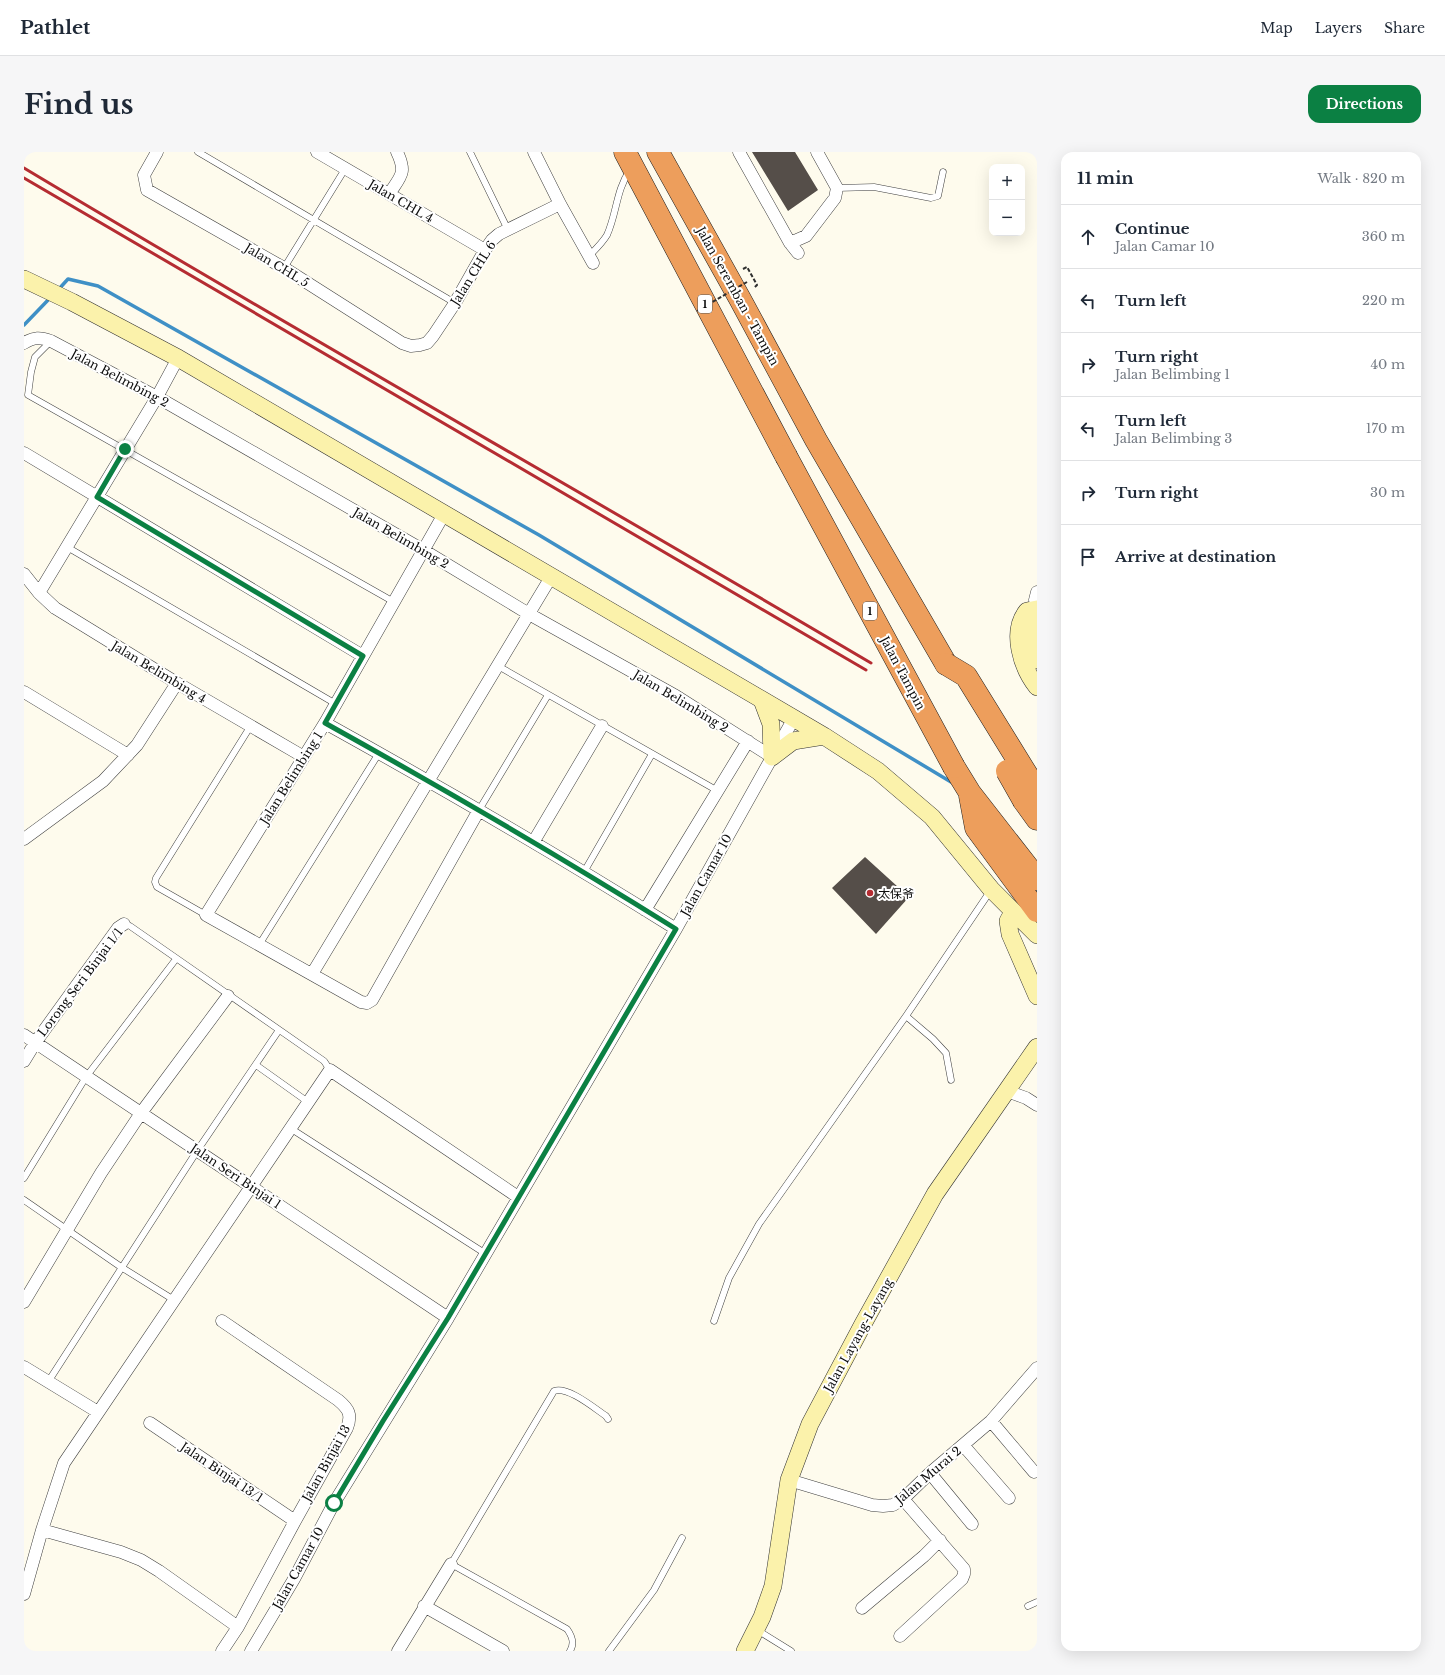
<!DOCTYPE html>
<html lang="en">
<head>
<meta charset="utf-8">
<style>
  :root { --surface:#fff; --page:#f6f6f7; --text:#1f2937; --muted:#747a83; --line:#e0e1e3; --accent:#0b8043 }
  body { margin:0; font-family:"Libre Baskerville","Noto Sans SC",serif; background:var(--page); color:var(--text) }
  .controls { position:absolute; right:12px; top:12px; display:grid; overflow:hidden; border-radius:8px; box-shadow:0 4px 16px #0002 }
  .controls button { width:36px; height:36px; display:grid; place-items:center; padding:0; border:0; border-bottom:1px solid var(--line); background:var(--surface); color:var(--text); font:20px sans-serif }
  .stop { position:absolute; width:12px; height:12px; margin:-9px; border:3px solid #0b8043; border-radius:50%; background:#fff }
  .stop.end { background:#0b8043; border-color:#fff; box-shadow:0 1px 4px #0008 }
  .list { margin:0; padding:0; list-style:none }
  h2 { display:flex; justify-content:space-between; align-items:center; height:52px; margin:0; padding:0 16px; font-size:17px }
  h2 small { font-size:13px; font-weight:400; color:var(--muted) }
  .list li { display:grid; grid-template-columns:26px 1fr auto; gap:12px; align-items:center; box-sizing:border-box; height:64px; padding:0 16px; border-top:1px solid var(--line) }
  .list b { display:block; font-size:15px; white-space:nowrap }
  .list p { margin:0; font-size:13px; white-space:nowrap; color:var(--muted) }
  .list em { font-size:13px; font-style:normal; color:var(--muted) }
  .icon { flex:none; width:22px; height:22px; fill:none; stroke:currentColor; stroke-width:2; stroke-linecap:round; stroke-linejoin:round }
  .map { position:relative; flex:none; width:1013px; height:1499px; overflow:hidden; border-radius:12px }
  header { display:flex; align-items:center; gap:24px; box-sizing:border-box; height:56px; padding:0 20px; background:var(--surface); border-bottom:1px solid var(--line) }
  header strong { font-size:19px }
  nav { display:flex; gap:22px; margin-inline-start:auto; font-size:14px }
  .intro { display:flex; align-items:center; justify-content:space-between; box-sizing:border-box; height:96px; padding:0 24px }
  h1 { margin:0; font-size:28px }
  .button { padding:10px 18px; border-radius:12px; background:var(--accent); color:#fff; font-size:14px; font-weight:700 }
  main { display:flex; gap:24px; padding:0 24px }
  aside { flex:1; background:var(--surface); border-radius:12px; box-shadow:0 4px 16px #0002 }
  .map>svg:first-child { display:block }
</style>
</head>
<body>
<header>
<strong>Pathlet</strong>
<nav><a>Map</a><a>Layers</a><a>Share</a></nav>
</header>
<div class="intro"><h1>Find us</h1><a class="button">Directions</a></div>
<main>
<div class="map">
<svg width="1013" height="1499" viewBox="0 0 1013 1499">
  <rect width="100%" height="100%" fill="#fefbed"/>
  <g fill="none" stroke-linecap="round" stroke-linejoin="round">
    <path stroke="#3f90c6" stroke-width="3.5" d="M34,138L44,127L74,134L515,383L927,630
      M0,173L26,146"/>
  </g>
  <path fill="#554e49" d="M728,0H771L794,38L764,59Z
    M841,705L885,745L852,782L808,736Z"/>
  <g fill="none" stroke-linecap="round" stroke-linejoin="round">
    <g stroke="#404040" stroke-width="7">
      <path id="lane" d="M174,0L431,151
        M446,0L484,78
        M813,36L850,35L907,46L914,44L919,20
        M565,104C571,98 579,90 583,83C593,61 592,38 606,18
        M260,116L321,17
        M27,189L11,205L7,220L4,243L370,450
        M43,395L312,552
        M474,514L694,639
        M455,658L524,543
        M560,720L628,602
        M182,763L133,735L131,730L132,726L226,575
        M100,772L106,774L300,909L306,918
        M235,793L355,601
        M882,864L909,887L922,901L927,928
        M232,913L284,950
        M266,976L462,1102
        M0,1026L62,925L152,807
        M0,1048L97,1115L150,1148
        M690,1169L705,1126L735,1072L882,864L967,738
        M24,1230L173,999L255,878
        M1004,1454L1013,1450
        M733,1478L767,1499
        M546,1499C551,1491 548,1484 543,1477L427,1412L530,1239C544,1234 570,1256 582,1264L584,1267
        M585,1499L630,1438L658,1386"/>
    </g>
    <g stroke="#404040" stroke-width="13">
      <path id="street" d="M133,0L120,23L123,38L260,116L378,191L387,194L396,193L403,191L409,184L431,151L461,98L468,88L475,82L536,52
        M293,0L461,98
        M510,0L536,52L569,111
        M715,0L766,91L774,101
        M365,42C377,24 383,21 373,0
        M766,91L782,84L811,46L813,36L793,0
        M0,191C10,185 16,185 27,189L133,245L399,398L505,462L652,544L748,605
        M0,301L339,504
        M420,362L301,571L182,763L337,850L343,851L348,848L455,658
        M0,422L15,441L31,456L153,531L280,605
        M1013,440L1011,448L1013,452
        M15,441L133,245L154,206
        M0,540L104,603
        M301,571C420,637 537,705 652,777
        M0,687L79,629L113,593L153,531
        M510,689L578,574
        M621,758L724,589
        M288,822L527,425
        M0,883L424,1166
        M0,909L11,891L94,776L100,772
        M983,939L1002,946L1013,953
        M0,1150L77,1021L117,961L204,844
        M198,1169L314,1248C325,1257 328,1263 323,1276L271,1369L214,1475L198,1499
        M0,1215L74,1260
        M967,1269L1010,1320
        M126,1271L271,1369
        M939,1293L985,1346
        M906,1321L948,1372
        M765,1328L848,1353L859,1354L869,1353L879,1347L906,1321L967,1269L1013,1216
        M18,1378L97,1400L117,1408L135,1419L214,1475
        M0,1442L18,1378L40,1311L306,918L494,1045
        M400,1454L479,1499
        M838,1456L900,1404L916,1388
        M876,1484L938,1427L940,1422V1417L879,1347
        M227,1499L270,1427L310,1351L424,1166L652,777L770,566
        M374,1499L427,1412"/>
    </g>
    <g stroke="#2f2f2f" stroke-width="18">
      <path id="secondary" d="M0,127L48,150L154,206L800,584L854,619L908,665L967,737L1013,783
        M1013,457L1003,459C986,480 998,516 1013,535
        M1011,508L1006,490L1013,462
        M738,548L747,572L748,605
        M748,605L769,589L800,584
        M989,760L984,769L986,782L1013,844
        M721,1499L738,1465L749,1434L765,1328L786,1272L839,1172L911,1042L1013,895"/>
    </g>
    <g stroke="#1e1e1e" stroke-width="23">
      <path id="highway" d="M601,0L762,304
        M634,0L716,147L792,288L922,512
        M930,615L946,641L1013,727
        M946,644L952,676L1013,759
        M1000,649L1013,667"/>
    </g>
    <path stroke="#2f2f2f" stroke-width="2" stroke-dasharray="4 2" stroke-linecap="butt" d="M719,117L723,115L733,133L730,136"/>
    <use href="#lane" stroke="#fff" stroke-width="6"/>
    <use href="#street" stroke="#fff" stroke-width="12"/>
    <use href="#secondary" stroke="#fbf2ab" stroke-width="17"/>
    <use href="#highway" stroke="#ed9e5c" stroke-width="22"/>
    <path stroke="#b52c32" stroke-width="3" d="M0,16C280,184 565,344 847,511
      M0,26L842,518"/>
    <g stroke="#1e1e1e" stroke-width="23" stroke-linecap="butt">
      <path id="highway-bridge" d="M762,304L930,615
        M922,512L942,524L1013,639
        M983,619L1000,649"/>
    </g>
    <path stroke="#2f2f2f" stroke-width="2" stroke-dasharray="4 2" stroke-linecap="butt" d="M673,159L723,130"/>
    <use href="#highway-bridge" stroke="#ed9e5c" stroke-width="22"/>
  </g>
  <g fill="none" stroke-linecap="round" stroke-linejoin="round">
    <path stroke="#0b8043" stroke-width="5" d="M101,297L73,345L339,504L301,571C420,637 537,705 652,777L424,1166L359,1269L310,1351"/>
  </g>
  <circle fill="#b52c32" stroke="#fff" stroke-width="1.5" cx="846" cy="741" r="4"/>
  <g text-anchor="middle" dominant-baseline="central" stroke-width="4" stroke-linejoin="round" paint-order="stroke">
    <g fill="#fff" stroke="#565656" stroke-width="1">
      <rect x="674" y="143" width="14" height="18" rx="3"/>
      <rect x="839" y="450" width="14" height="18" rx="3"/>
    </g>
    <g font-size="11" font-weight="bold" fill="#0d0d0d">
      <text x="681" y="152">1</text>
      <text x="846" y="459">1</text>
    </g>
    <g font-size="12" fill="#0d0d0d" stroke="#fff">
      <text transform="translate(377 49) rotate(30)">Jalan CHL 4</text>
      <text transform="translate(253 113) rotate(31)">Jalan CHL 5</text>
      <text transform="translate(449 121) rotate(-58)">Jalan CHL 6</text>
      <text transform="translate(714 144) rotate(61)">Jalan Seremban - Tampin</text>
      <text transform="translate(96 226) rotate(28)">Jalan Belimbing 2</text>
      <text transform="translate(377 386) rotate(30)">Jalan Belimbing 2</text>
      <text transform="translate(135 520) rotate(31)">Jalan Belimbing 4</text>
      <text transform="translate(879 521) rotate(62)">Jalan Tampin</text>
      <text transform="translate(657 549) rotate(31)">Jalan Belimbing 2</text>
      <text transform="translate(267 626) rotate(-58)">Jalan Belimbing 1</text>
      <text transform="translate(682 723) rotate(-61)">Jalan Camar 10</text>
      <text transform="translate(56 830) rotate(-53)">Lorong Seri Binjai 1/1</text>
      <text transform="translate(212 1024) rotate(34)">Jalan Seri Binjai 1</text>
      <text transform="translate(834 1183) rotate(-61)">Jalan Layang-Layang</text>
      <text transform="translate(302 1311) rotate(-61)">Jalan Binjai 13</text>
      <text transform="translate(198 1320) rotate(34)">Jalan Binjai 13/1</text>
      <text transform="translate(904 1323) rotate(-40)">Jalan Murai 2</text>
      <text transform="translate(274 1416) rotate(-61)">Jalan Camar 10</text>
    </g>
    <g font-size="12" fill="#0d0d0d" stroke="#fff" text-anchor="start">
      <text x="854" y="741">太保爷</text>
    </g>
  </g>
</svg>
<div class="controls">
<button>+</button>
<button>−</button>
</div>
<div class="stop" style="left:310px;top:1351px"></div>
<div class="stop end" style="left:101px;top:297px"></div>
</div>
<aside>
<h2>11 min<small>Walk · 820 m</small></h2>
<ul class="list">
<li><svg class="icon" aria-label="ahead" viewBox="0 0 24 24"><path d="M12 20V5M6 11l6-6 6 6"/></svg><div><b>Continue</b><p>Jalan Camar 10</p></div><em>360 m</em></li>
<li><svg class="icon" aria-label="left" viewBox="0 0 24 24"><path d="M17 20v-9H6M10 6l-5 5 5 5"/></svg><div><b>Turn left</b></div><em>220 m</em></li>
<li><svg class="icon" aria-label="right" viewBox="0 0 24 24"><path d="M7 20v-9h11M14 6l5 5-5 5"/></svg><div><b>Turn right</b><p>Jalan Belimbing 1</p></div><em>40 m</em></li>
<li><svg class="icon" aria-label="left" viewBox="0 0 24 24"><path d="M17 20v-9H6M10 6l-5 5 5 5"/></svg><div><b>Turn left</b><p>Jalan Belimbing 3</p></div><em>170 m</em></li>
<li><svg class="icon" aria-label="right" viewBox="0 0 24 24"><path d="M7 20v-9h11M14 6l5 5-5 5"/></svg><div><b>Turn right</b></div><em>30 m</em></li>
<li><svg class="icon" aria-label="arrive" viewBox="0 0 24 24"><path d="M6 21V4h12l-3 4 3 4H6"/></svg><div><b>Arrive at destination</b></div></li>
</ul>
</aside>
</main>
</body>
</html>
